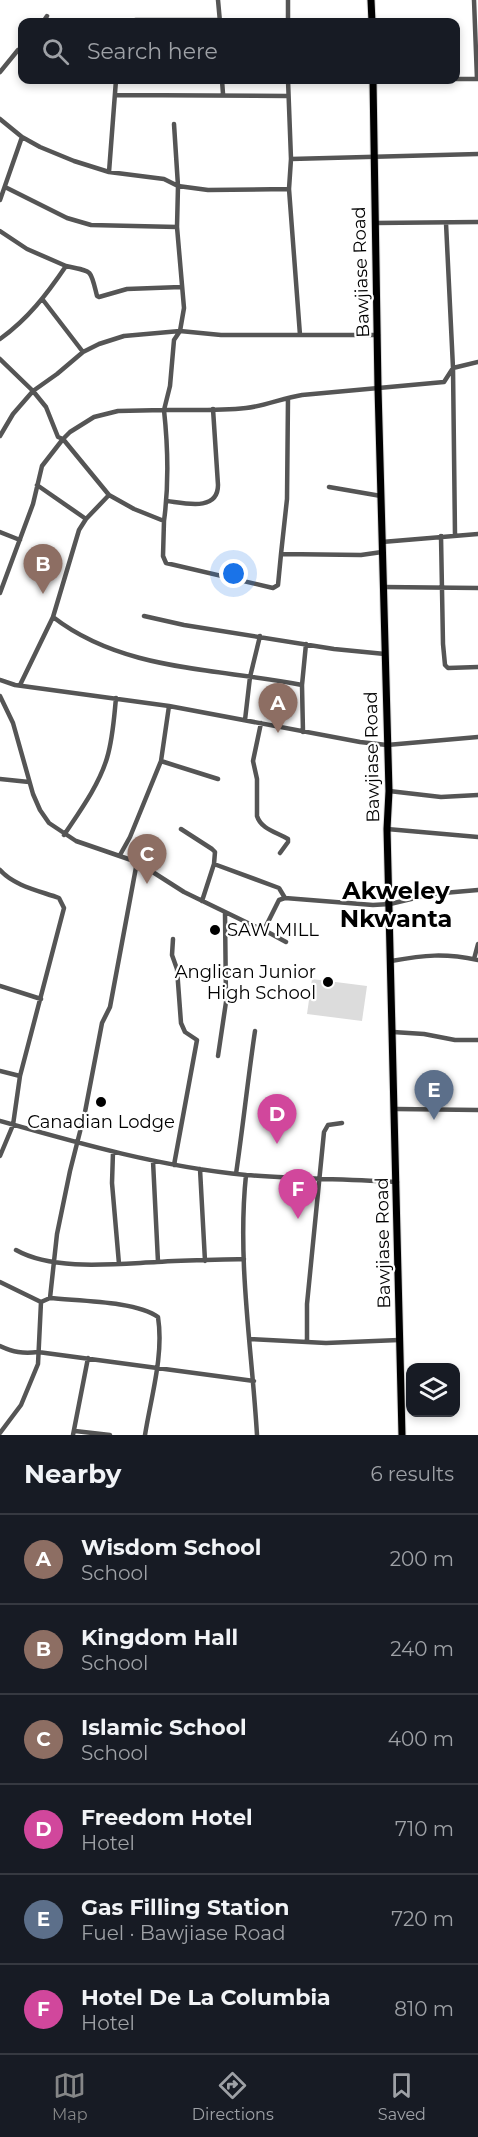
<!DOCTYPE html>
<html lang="en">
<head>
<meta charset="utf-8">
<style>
  :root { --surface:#171b24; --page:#242831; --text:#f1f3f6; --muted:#9ea1a6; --line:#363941; --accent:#858687 }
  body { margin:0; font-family:Montserrat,sans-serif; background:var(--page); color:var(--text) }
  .controls { position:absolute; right:18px; bottom:18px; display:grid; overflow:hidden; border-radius:12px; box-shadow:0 3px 9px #0003 }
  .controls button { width:54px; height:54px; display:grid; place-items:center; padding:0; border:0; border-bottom:2px solid var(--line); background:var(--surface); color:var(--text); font:30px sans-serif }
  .you { position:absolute; left:234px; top:574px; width:21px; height:21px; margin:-15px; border:4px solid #fff; border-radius:50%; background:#1a73e8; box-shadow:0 0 0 9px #1a73e833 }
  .badge { display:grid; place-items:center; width:39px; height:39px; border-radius:50%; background:var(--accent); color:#fff; font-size:20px; font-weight:700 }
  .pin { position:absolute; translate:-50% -50px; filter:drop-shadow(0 2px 3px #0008) }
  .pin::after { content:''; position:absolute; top:32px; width:21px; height:18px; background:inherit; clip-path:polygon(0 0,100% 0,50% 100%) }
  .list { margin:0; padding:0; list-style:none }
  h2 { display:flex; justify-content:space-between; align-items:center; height:78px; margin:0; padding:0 24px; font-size:26px }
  h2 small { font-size:20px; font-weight:400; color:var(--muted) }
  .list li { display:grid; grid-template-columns:39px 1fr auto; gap:18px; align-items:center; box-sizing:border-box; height:90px; padding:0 24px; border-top:2px solid var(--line) }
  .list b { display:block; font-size:22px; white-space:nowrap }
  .list p { margin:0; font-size:20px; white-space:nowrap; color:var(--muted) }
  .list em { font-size:20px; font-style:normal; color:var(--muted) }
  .icon { flex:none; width:33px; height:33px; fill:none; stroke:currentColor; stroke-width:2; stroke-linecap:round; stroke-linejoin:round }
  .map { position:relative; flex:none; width:478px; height:1435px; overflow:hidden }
  .search { position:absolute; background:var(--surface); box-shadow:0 3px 9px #0003; left:18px; right:18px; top:18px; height:66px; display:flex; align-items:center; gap:15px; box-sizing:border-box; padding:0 21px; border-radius:12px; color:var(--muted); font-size:22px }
  .sheet { height:618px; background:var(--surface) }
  nav { display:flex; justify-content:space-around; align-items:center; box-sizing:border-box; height:84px; border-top:2px solid var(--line); background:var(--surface); font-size:16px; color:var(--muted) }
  nav a { display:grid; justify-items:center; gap:3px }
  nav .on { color:var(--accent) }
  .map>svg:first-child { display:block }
</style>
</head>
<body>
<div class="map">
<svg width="478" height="1435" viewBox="0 0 478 1435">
  <rect width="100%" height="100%" fill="#fff"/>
  <path fill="#dcdcdc" d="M312,979L367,986L362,1021L307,1014Z"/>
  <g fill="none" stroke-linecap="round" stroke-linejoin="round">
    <g stroke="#dbdbdb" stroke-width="9">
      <path id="primary" d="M371,0L372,22
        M373,80L378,388L389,791L387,829L402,1435"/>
    </g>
    <path stroke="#555" stroke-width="4.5" d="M218,0L220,22
      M288,0V22
      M474,0L477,79
      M43,22L47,16
      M124,22L136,20H220
      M0,72L18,50L22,48
      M456,79H478
      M222,80L223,94
      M288,80L291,159L289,189L300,335
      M116,95L288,96
      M0,119L22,137L40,147L74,161L109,172L164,179L178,186L208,190L289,189
      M291,159L478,154
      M109,172L116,80
      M5,187L67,218L91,225L177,227
      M0,200L22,137
      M375,223L478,222
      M446,223L453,368L455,535
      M0,231L27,249L66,266C47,294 28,319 0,339
      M66,266C93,272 90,268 97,296L99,297L127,289L181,287
      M43,300L83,352
      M378,335H221L180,331L174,340L170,386L164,410C191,410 219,411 246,408C265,406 283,398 302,395L444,382L453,368L478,362
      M0,359L33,391L13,414L0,436
      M37,485L86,519
      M329,487L381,496
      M109,495L63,439L58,437L46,407L33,391L57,374L83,352L99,344L124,336L180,331L184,308L177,227L178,186L174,124
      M167,501C184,503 218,512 218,485L213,409
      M0,532L20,540
      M441,536L443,644L445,665L448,668L478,667
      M382,542L478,534
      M281,554L287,499L288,398
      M383,587L478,588
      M0,593L33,504L42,466L63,439L70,432L94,417L118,411L164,410C168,447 169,484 164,521
      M144,616L184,625L334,649L385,654
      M53,617L79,530L86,519L109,495L134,509L164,521L163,556L166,563L273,588L278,585L281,554L361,555L382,552
      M0,680L15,685L169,706L360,742L387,745L478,737
      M20,685L53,617C124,672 218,668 302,685L303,732
      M302,685L306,644
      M0,696L13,723L33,794L40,810L49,823L76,841L137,862L184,892L252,925L264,930L279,900L285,898L373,905L390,904L432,894L478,890
      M245,720L250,677L260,636
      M261,723L253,761L257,779V816C261,829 276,832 288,839V842L280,853
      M161,761L218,779
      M0,779L29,782
      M389,791L441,797L478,795
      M181,829L212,849L215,852L214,864L202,901
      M387,829L478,837
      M64,835C80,811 99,785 107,758C113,738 114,718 116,698
      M120,855L130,837L161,761L169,706
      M214,864L279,888L285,898
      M0,870C14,886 40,891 59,898L64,908L20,1076L13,1125L0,1156
      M264,930L286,942
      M173,939L172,955L177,969L181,1023L185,1032L197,1040L174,1165
      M474,959L478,944
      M391,961C425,955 444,953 478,960
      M0,986L41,999
      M393,1032L424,1034L455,1040H478
      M218,1056L226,1002L225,913
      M0,1071L20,1076
      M396,1109L478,1110
      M0,1121C81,1144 162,1167 246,1175C296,1179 347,1179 397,1182
      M113,1152L112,1183L119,1264
      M153,1161L158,1262
      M200,1169L205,1261
      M236,1174C243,1126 248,1078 255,1031
      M246,1175C237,1261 252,1349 257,1435
      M16,1250C53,1271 115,1264 157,1262C186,1260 215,1260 244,1259
      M0,1282L41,1302
      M50,1298C77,1301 137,1301 158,1317C164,1355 151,1397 145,1435
      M249,1339L326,1343L399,1340
      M307,1340V1304L324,1132L328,1125L342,1123
      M0,1346C13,1352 23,1354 38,1352L254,1381
      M75,1431L110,1435
      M0,1433L21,1405L38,1364L41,1302L50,1298L57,1234L70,1171L85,1112L102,1023L110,1007L137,862
      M73,1435L88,1358"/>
    <use href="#primary" stroke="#000" stroke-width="7"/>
  </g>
  <g fill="#000" stroke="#fff" stroke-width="2">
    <circle cx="215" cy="930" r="6"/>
    <circle cx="328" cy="982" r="6"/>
    <circle cx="101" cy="1102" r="6"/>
  </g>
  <g text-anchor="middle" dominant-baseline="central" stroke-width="4.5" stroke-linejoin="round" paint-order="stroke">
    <g font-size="18" fill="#000" stroke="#fff">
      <text transform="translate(361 272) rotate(-92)">Bawjiase Road</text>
      <text transform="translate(372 757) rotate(-91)">Bawjiase Road</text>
      <text transform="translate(383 1243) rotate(-91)">Bawjiase Road</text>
    </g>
    <g font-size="18" fill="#000" stroke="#fff" text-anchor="start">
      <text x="227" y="930">SAW MILL</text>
      <text x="316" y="972" text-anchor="end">Anglican Junior<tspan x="316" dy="21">High School</tspan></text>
      <text x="101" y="1122" text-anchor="middle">Canadian Lodge</text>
    </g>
    <g font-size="24" font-weight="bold" fill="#000" stroke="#fff">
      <text x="396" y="890">Akweley<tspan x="396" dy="28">Nkwanta</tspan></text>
    </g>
  </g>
</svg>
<div class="controls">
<button><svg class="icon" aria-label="layers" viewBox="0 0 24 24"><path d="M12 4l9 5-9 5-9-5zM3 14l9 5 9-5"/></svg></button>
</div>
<div class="you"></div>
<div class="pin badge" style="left:278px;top:733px;background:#8d6e63">A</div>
<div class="pin badge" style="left:43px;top:594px;background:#8d6e63">B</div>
<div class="pin badge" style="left:147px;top:884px;background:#8d6e63">C</div>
<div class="pin badge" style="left:277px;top:1144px;background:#d1479c">D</div>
<div class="pin badge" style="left:434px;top:1120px;background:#5c6f8a">E</div>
<div class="pin badge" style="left:298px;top:1219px;background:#d1479c">F</div>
<div class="search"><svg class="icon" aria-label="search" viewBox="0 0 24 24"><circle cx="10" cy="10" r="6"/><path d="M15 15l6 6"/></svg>Search here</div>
</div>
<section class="sheet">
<h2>Nearby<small>6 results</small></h2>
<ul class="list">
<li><span class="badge" style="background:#8d6e63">A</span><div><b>Wisdom School</b><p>School</p></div><em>200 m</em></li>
<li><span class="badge" style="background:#8d6e63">B</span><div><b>Kingdom Hall</b><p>School</p></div><em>240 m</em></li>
<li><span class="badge" style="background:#8d6e63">C</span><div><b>Islamic School</b><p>School</p></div><em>400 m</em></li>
<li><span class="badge" style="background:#d1479c">D</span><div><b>Freedom Hotel</b><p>Hotel</p></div><em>710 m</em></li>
<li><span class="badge" style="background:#5c6f8a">E</span><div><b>Gas Filling Station</b><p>Fuel · Bawjiase Road</p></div><em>720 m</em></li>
<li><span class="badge" style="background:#d1479c">F</span><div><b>Hotel De La Columbia</b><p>Hotel</p></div><em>810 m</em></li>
</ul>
</section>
<nav>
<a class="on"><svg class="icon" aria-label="map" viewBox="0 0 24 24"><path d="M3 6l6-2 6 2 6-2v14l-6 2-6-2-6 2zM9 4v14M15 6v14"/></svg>Map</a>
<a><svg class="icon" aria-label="directions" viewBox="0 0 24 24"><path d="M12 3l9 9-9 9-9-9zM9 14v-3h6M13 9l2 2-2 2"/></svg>Directions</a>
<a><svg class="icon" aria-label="saved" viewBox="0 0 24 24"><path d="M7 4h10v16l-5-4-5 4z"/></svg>Saved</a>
</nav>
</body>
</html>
